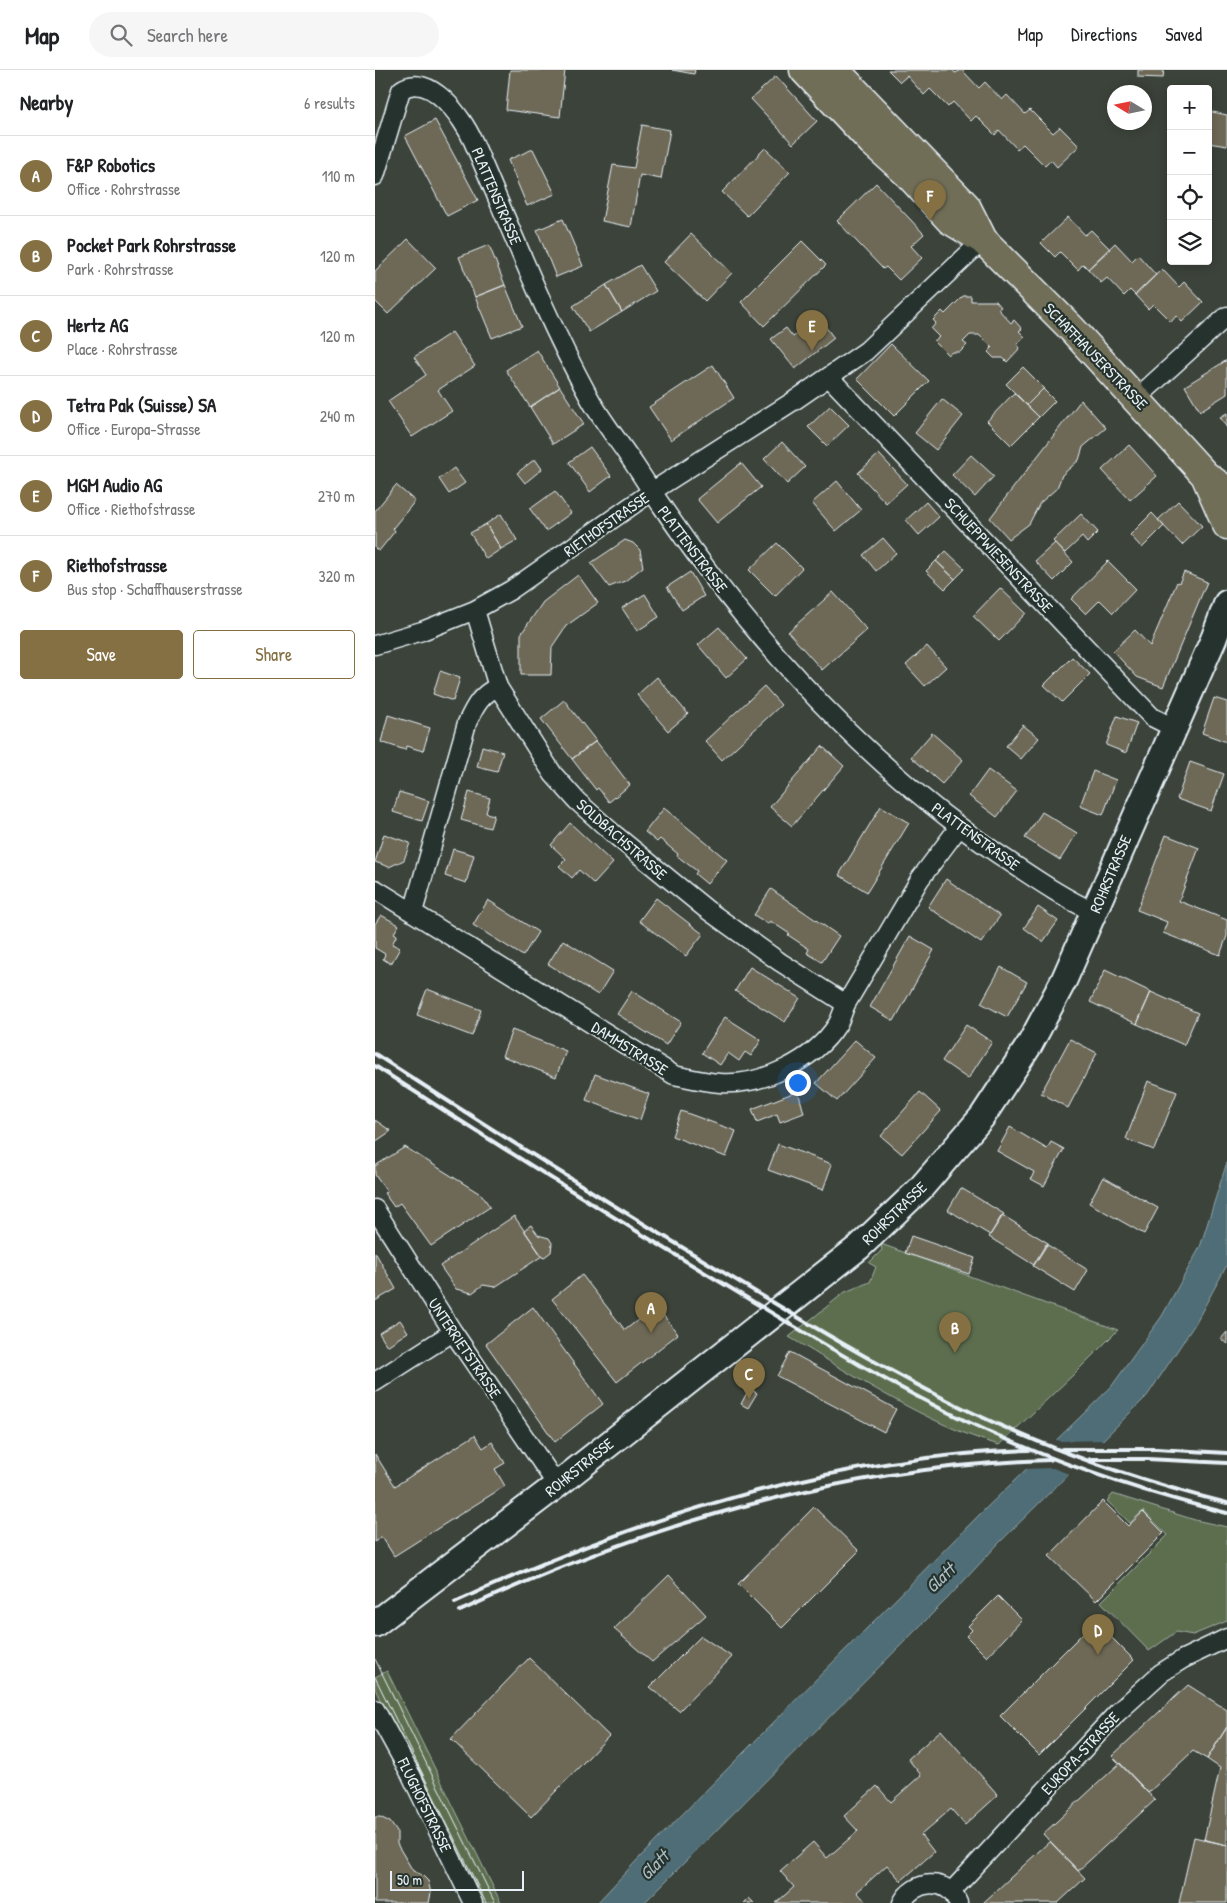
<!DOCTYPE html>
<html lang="en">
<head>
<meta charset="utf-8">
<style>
  :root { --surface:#fff; --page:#f6f6f6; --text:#202124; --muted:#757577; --line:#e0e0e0; --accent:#847042 }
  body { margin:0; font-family:"Patrick Hand",sans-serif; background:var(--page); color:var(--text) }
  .controls { position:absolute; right:15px; top:15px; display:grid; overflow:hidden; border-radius:5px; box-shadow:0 2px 12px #0003 }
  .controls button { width:45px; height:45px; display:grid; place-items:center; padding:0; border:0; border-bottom:1px solid var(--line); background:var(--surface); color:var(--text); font:25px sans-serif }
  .compass { position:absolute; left:732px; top:15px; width:45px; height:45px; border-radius:50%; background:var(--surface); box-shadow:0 2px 12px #0003; rotate:280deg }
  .scale { position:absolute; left:15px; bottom:12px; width:134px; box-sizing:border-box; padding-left:5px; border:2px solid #e8f1f8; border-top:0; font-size:14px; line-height:18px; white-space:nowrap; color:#e8f1f8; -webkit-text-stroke:4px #26332d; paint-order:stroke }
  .you { position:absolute; left:422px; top:1012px; width:18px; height:18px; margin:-12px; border:4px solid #fff; border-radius:50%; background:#1a73e8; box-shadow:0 0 0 8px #1a73e833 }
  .badge { display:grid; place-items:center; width:32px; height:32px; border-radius:50%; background:var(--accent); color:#fff; font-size:16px; font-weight:700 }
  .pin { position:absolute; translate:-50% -41px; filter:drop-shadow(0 1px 2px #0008) }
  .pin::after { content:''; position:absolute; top:26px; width:18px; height:15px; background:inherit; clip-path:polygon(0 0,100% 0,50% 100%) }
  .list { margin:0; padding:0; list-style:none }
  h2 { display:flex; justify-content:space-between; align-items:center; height:65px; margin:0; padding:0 20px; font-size:21px }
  h2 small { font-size:16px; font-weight:400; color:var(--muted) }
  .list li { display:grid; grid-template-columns:32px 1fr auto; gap:15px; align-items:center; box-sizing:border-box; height:80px; padding:0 20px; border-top:1px solid var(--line) }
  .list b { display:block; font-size:19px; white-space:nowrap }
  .list p { margin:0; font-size:16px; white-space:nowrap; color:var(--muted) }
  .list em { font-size:16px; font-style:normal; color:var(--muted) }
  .actions { display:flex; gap:10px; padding:15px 20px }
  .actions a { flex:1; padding:11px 0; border:1px solid var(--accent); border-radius:5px; text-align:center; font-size:18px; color:var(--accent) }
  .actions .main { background:var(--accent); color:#fff }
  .icon { flex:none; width:28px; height:28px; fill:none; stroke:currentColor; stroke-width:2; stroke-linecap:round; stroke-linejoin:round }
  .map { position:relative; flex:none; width:852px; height:1833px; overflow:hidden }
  header { display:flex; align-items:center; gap:30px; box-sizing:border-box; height:70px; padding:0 25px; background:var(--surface); border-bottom:1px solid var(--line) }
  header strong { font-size:24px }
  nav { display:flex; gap:28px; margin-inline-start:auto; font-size:18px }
  .search { width:350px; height:45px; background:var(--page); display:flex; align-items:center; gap:12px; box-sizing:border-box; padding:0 18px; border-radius:28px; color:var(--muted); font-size:19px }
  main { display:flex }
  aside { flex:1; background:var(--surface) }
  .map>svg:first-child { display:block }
</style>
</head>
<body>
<header>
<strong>Map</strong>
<div class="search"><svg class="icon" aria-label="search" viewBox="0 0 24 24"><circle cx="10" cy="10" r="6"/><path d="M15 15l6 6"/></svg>Search here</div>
<nav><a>Map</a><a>Directions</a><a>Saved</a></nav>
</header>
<main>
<aside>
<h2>Nearby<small>6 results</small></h2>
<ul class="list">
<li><span class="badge">A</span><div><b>F&amp;P Robotics</b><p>Office · Rohrstrasse</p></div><em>110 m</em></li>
<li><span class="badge">B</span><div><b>Pocket Park Rohrstrasse</b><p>Park · Rohrstrasse</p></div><em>120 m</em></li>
<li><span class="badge">C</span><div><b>Hertz AG</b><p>Place · Rohrstrasse</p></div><em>120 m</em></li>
<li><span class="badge">D</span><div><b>Tetra Pak (Suisse) SA</b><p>Office · Europa-Strasse</p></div><em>240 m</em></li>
<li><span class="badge">E</span><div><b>MGM Audio AG</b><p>Office · Riethofstrasse</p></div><em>270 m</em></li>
<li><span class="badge">F</span><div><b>Riethofstrasse</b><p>Bus stop · Schaffhauserstrasse</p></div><em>320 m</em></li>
</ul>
<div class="actions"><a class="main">Save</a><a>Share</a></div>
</aside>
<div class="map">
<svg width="852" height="1833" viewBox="0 0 852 1833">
  <rect width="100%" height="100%" fill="#3c433a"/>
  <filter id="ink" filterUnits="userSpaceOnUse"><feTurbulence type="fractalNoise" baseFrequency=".02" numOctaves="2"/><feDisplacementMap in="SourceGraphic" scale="10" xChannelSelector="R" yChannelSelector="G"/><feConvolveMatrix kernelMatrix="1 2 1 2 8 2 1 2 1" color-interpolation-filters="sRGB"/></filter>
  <g filter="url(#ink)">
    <path fill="#5d6e50" stroke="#a2b0a4" d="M506,1174L743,1260L697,1306L624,1375C553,1355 478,1305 414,1267L470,1222L495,1212L501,1197L494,1193L507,1180Z
      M738,1424L820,1450L852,1457V1551L818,1565L801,1562L774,1581L726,1532L793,1465L768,1441L755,1453L732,1431Z
      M12,1601L126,1833H105L0,1619V1607Z"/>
    <path fill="#506d76" stroke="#8da2aa" d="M852,1092V1195L820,1254L772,1326L624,1473L572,1529L269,1833H222L264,1788L604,1445L736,1317L787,1246L825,1177Z"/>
    <path fill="#3c433a" d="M679,1369L685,1371L732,1370L697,1405L678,1398L648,1399Z"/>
    <path fill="#6e6957" stroke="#e8f1f8" d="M135,0H190L185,47L131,40Z
      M297,0H320L319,4Z
      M513,0H578L580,3L587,0L604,18L610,12L627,30L632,25L650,44L655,40L678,63L685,57L704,76L682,97L676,90L670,96L648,74L642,79L624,60L620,65L601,46L596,51L578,32L573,37L555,19L549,25L532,6L525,12Z
      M763,0H789L788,8L763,7Z
      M401,6L442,51L418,74L376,29Z
      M833,41L852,45V76L833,73Z
      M60,50L103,130L72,146L30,66Z
      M267,55L295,60L286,109L265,105L256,157L227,151L238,95L259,98Z
      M390,78L415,102L372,146L347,122Z
      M158,79L180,124L152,136L133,90Z
      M501,113L549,164L536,176L547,188L524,210L511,197L508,199L462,151Z
      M693,147L710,165L716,160L735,179L713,199L708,194L703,200L685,182L680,187L666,173Z
      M188,149L208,196L181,207L162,160Z
      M316,164L357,203L330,231L289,192Z
      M33,169L61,198L13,244L0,231V201Z
      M427,171L451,195L389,256L366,232Z
      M740,173L757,191L763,185L781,205L760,225L755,220L749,226L732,208L726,213L713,199Z
      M114,175L130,215L100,227L84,187Z
      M265,195L281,221L247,242L231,215Z
      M787,199L804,217L809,212L828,232L807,252L801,246L796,252L778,234L773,239L760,225Z
      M130,215L147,256L117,268L100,227Z
      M231,215L247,242L214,262L198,236Z
      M588,226H596V231H621L626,237L623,239L636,253L639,250L647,259L644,261L650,267L642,274L645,278L632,292L628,288H619L613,282L617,278L604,265H595L588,272L592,275L585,282H577L573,285L559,271L564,267L556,259L561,253L558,250L567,241L570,244Z
      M443,247L459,268L420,299L396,269L411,258L418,267Z
      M77,262L100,296L63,320L77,341L37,367L13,331L51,305L39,287Z
      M516,274L554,311L519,346L482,309Z
      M162,280L185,317L155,337L131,300Z
      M852,290V324L825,341L810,316Z
      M338,295L359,328L296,370L274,337Z
      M648,297L669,318L652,335L631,314Z
      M185,317L209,354L178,374L155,337Z
      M668,319L680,331L664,347L652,335Z
      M639,323L664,347L636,375L612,351Z
      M567,329L588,346L561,380L540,363Z
      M706,330L731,358L708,377L704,390L687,405L682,418L665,433L654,454L634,469L615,448Z
      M455,336L474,355L452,376L433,357Z
      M852,343V358L845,347Z
      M407,372L430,397L412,414L389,389Z
      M754,375L782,406L755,430L727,400Z
      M215,377L236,406L215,422L194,392Z
      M504,384L532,414L511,433L483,403Z
      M596,385L619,406L600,427L577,405Z
      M160,389L167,399L150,413L142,403Z
      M366,393L386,417L342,453L322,429Z
      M79,398L90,413L74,424L64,409Z
      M462,411L486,440L461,461L437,433Z
      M21,415L40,431L18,458L20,461L4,481L0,478V441Z
      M180,421L196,443L171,461L155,439Z
      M803,431L827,456L807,475L783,450Z
      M551,432L564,447L544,465L531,450Z
      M777,443L789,456L767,478L755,465Z
      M126,444L142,470L126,479L111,454Z
      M706,444L723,462L712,473L707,467L690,483L678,471Z
      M111,454L126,479L111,489L95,463Z
      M508,468L521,483L501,501L488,485Z
      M250,470L258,473L265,480L268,497L250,511L234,517L216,493Z
      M402,473L427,498L400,526L374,500Z
      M680,473L698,492L679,511L660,491Z
      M571,481L590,499L580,509L561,491Z
      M561,491L580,509L570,519L551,501Z
      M733,491L761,519L738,543L725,530L711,544L696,529Z
      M315,502L329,526L307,540L292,517Z
      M809,502L832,512L788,617L762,607L738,581L760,560L775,576L802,512L804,513Z
      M203,505L223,533L191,556L177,577L176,605H146V564L168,532Z
      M625,518L651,543L624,571L598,546Z
      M458,522L492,560L447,600L413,562Z
      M270,524L284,547L262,561L247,538Z
      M344,557L372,589L351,608L323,575Z
      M552,576L571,597L550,616L531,595Z
      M697,587L715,604L687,632L669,615Z
      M65,601L85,608L78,631L58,624Z
      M282,607L313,644L293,661L262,625Z
      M389,616L406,635L347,690L330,671Z
      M839,628L852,632V672L827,663Z
      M189,630L221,671L197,689L166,649Z
      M13,645L55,658L48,681L31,676L30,680L6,672Z
      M742,646L762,653L751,683L731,675Z
      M648,655L664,668L646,689L631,676Z
      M557,663L588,690L567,714L536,687Z
      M221,671L255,715L234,732L223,718L221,720L197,689Z
      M107,676L128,682L122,702L102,697Z
      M447,676L469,696L417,756L395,737Z
      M815,692L849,704L836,741L802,729Z
      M613,700L642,721L622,747L594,726Z
      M718,701L741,710L728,745L705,736Z
      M24,722L54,731L47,751L18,742Z
      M94,722L115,728L111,743L119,745L115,758L86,750Z
      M506,736L534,753L492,822L464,805Z
      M289,738L352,790L332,814L320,804L322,801L302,786L303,784L285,769L282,772L270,762Z
      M667,742L702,763L685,790L650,768Z
      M195,753L238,793L219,814L204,800L197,808L184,796L191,789L176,775Z
      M9,764L35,773L29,790L14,797L0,792Z
      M791,765L824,778L804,831L852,850V866L845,885L788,863L792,852L762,840Z
      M78,779L99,785L91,813L70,806Z
      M571,809L625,846L606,873L553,837Z
      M396,819L464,866L447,892L432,883L434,879L413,865L415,864L395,851L393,854L379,845Z
      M281,828L328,864L311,886L264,851Z
      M113,830L163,862L148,886L98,855Z
      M663,837L683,851L668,872L649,858Z
      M6,845L24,855L19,863L22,865L17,874L25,878L16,894L8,889L10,884L0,878V854Z
      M535,866L559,880L519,951L495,937Z
      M188,870L238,901L223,925L173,894Z
      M375,897L425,928L410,952L360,921Z
      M626,897L652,912L632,947L606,933Z
      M730,900L776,922L762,954L715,932Z
      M52,919L106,940L97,966L42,945Z
      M257,921L306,952L291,975L242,944Z
      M776,922L823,943L809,975L762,954Z
      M350,947L386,970L376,986L370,982L364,991L353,983L345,995L327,983Z
      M591,955L617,972L593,1009L567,991Z
      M137,960L191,981L181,1007L127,986Z
      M695,969L722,983L693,1038L666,1023Z
      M480,970L501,988L462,1031L441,1013Z
      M220,1004L274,1024L265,1050L211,1030Z
      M773,1011L802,1022L779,1080L751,1069Z
      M423,1021L429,1043L405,1052L402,1044L382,1052L377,1039Z
      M545,1022L566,1041L527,1084L506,1066Z
      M306,1041L361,1061L351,1087L297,1066Z
      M0,1050L16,1061L0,1072Z
      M635,1057L672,1079L676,1072L689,1079L669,1116L656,1109L659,1102L622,1081Z
      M403,1074L457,1094L448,1120L393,1100Z
      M30,1077L107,1125L115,1137L56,1176L25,1133L19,1137L9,1123L12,1122L0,1105V1096Z
      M728,1107L783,1138L769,1164L714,1133Z
      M586,1118L629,1144L615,1165L573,1140Z
      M627,1145L673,1173L659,1195L614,1167Z
      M139,1146L167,1186L120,1217L108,1215L97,1223L81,1219L65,1196Z
      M156,1155L163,1165L174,1168L177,1173L176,1182L168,1188L149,1160Z
      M536,1166L600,1188L594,1204L530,1183Z
      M671,1174L713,1200L700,1222L658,1196Z
      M0,1182L21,1219L0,1231Z
      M207,1205L250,1260L281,1236L303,1264L242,1312L177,1229Z
      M158,1237L228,1334L180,1372L111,1274Z
      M25,1250L33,1262L12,1276L4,1263Z
      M852,1262V1274L846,1269Z
      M415,1282L521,1339L509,1362L402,1306Z
      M374,1319L382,1323L373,1338L366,1334Z
      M100,1365L108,1378L117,1372L130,1393L120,1399L130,1416L19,1486L7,1467L0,1472V1384L20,1416Z
      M728,1431L753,1456L768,1442L789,1463L721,1531L674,1486Z
      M439,1437L484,1481L407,1558L363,1514Z
      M294,1505L331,1545L277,1592L239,1559Z
      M623,1526L647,1550L612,1587L591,1566L597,1560L593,1556Z
      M720,1551L759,1590L664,1685L625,1646Z
      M326,1566L357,1587L304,1641L275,1617Z
      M154,1588L234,1666L156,1747L76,1669Z
      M813,1615L852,1640V1657L832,1689L818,1681L773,1723L737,1686Z
      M852,1657V1775L829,1770L845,1698L832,1689Z
      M566,1660L623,1725L590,1755L576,1739L546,1765L559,1782L526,1811L512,1795L482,1822L492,1833H401L419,1817L405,1801L438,1772L452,1788L483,1761L469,1746L502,1716L516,1732L546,1705L533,1689Z
      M745,1693L780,1730L703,1801L668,1764Z
      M0,1747H5L15,1752L22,1762V1774L38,1801L47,1805L53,1811L56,1823L54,1833H0Z
      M819,1767L852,1775V1833H804Z
      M675,1771L710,1808L683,1833H608Z
      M374,1828L379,1833H369Z"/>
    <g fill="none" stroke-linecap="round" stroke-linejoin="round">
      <g stroke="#e8f1f8" stroke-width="21">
        <path id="minor" d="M0,106L26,20C54,0 88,48 98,71C135,156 169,245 214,327C227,351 246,374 261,397C355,544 478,686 623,784C655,805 684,826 719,842
          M454,307L777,647L799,658
          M762,328L852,246
          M100,540L123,617L178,704L202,731L240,765L331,839L405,892L471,934
          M0,575L47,561L100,540L136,520L276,422L420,330L491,281L608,170
          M0,819L299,1005C314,1008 329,1012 345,1013C386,1016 439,991 462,955C466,949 468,940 471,934L545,809L584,757
          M38,842L92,653C100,636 106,624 123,617
          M0,1139L78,1262L182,1415
          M0,1312L78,1262
          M0,1639L36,1705L98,1833
          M576,1822L742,1643L786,1603L808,1589L852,1568
          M527,1833C538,1810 573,1806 583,1833"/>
      </g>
      <g stroke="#e8f1f8" stroke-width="29">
        <path id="secondary" d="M0,1554L182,1415L484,1177L545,1119L607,1047L655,974L689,910L839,568L852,533"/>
      </g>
      <g stroke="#e8f1f8" stroke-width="31">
        <path id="primary" d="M429,0L497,72L533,104L575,150L608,170L696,258L830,405L852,421
          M460,0L591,136L608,170
          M830,405L852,455"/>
      </g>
      <use href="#minor" stroke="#26332d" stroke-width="18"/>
      <use href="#secondary" stroke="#26332d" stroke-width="25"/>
      <use href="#primary" stroke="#716e59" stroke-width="28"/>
      <path stroke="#e8f1f8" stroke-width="1" d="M0,1589L120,1833
        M0,1607L111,1833"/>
      <path stroke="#e8f1f8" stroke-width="4" d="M0,984C111,1056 224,1127 338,1196C422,1247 507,1299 596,1342C678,1381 764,1411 852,1433
        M0,996C113,1069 227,1141 342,1210C424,1259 505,1310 591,1351C675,1391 762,1421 852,1443
        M687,1379H781L852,1383
        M715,1389H772L852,1393
        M80,1532C260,1449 454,1386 654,1380
        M85,1541C271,1454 468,1396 675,1390"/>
    </g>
  </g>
  <g text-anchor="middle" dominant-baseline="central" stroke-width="4.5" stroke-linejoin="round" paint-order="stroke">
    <g font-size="16" fill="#e8f1f8" stroke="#26332d">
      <text transform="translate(122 126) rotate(67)">PLATTENSTRASSE</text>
      <text transform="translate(721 286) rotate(46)">SCHAFFHAUSERSTRASSE</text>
      <text transform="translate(231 454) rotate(-35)">RIETHOFSTRASSE</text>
      <text transform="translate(318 479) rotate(53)">PLATTENSTRASSE</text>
      <text transform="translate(624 485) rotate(47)">SCHUEPPWIESENSTRASSE</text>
      <text transform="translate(601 766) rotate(36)">PLATTENSTRASSE</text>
      <text transform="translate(247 769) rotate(41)">SOLDBACHSTRASSE</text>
      <text transform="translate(735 804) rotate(-67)">ROHRSTRASSE</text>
      <text transform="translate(255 978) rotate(32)">DAMMSTRASSE</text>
      <text transform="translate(519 1143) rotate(-44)">ROHRSTRASSE</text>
      <text transform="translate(90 1278) rotate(56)">UNTERRIETSTRASSE</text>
      <text transform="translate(204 1397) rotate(-39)">ROHRSTRASSE</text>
      <text transform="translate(705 1683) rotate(-47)">EUROPA-STRASSE</text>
      <text transform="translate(50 1735) rotate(64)">FLUGHOFSTRASSE</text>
    </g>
    <g font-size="18" font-style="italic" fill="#abbcc4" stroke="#26332d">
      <text transform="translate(565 1508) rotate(-44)">Glatt</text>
      <text transform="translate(279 1795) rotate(-46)">Glatt</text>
    </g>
  </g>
</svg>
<div class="controls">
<button>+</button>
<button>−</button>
<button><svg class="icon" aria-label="locate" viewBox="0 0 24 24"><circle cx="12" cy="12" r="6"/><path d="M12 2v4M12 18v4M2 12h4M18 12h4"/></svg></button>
<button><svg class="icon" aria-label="layers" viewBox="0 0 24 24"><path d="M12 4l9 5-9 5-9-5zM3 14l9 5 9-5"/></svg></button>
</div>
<svg class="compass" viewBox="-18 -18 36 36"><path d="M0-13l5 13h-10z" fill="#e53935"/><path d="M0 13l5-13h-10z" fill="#757577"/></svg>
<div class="scale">50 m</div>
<div class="you"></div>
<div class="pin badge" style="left:276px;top:1263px">A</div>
<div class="pin badge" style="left:580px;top:1283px">B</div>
<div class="pin badge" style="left:374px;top:1329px">C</div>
<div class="pin badge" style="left:723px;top:1585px">D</div>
<div class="pin badge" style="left:437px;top:281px">E</div>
<div class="pin badge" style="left:555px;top:151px">F</div>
</div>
</main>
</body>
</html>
